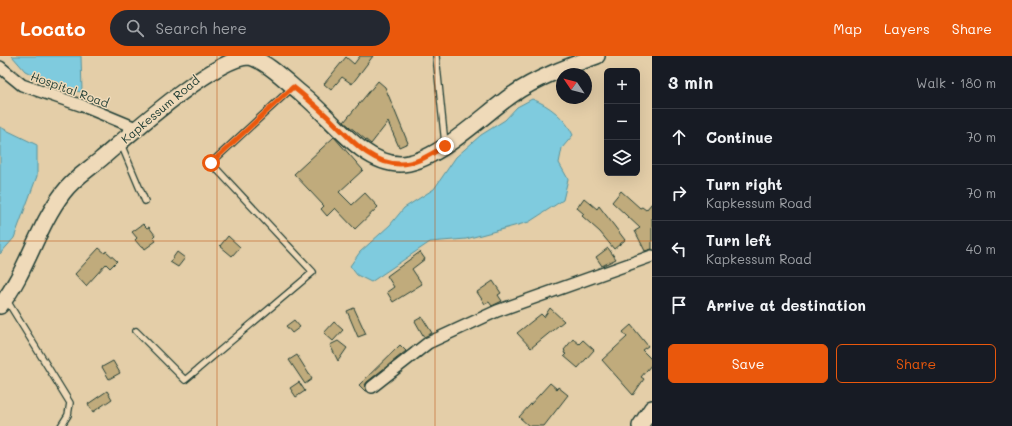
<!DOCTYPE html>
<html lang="en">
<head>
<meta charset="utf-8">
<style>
  :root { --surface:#171b24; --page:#242831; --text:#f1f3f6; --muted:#9ea1a6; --line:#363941; --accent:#ea580c }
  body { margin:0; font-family:Mali,sans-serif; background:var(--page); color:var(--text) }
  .controls { position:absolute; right:12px; top:12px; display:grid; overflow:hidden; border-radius:6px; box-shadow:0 4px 16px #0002 }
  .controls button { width:36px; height:36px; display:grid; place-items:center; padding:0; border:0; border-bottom:1px solid var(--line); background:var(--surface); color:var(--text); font:20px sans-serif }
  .compass { position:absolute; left:556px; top:12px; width:36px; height:36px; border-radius:50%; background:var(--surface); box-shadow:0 4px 16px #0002; rotate:305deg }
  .stop { position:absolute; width:12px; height:12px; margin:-9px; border:3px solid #ea580c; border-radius:50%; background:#fff }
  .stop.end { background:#ea580c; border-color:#fff; box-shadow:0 1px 4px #0008 }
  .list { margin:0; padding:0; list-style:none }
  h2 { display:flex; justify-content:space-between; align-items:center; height:52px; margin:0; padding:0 16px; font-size:17px }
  h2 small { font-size:13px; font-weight:400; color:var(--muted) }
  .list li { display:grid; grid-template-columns:26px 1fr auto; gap:12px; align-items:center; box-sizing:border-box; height:56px; padding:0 16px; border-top:1px solid var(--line) }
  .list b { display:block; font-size:15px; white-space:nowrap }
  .list p { margin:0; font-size:13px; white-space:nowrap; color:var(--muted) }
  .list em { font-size:13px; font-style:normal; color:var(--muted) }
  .actions { display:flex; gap:8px; padding:12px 16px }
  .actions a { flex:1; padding:9px 0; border:1px solid var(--accent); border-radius:6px; text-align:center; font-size:14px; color:var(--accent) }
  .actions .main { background:var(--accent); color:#fff }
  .icon { flex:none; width:22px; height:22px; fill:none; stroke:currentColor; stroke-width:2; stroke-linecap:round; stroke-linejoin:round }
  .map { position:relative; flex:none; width:652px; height:370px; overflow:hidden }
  header { display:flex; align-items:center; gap:24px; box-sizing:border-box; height:56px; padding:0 20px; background:var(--accent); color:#fff }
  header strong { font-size:19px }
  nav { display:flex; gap:22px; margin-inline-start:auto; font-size:14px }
  .search { width:280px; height:36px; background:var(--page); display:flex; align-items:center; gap:10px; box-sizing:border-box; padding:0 14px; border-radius:22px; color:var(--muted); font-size:15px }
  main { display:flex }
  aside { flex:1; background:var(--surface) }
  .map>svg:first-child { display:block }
</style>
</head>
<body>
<header>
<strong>Locato</strong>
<div class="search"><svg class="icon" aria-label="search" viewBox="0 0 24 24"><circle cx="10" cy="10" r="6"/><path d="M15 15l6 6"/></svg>Search here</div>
<nav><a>Map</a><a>Layers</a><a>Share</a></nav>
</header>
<main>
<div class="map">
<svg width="652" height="370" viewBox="0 0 652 370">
  <rect width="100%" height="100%" fill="#e4cea8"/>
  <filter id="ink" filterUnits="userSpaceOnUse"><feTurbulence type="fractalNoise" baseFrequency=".025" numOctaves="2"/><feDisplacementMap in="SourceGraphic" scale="8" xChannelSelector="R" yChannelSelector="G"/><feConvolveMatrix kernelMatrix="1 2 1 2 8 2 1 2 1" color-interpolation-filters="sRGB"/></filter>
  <g filter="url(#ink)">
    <path fill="#7fcbde" stroke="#59929a" d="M12,0H81L82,36L62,33L25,15Z
      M532,43C549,49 566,63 573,79L562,92L559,107L568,123L563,144L529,166L466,183L430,186L371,226L357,219L350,210L360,196L390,169L404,152L434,133L456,101L481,79L505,64L517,51Z
      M0,71L37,89V120L14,182L0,198Z"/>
    <path fill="#c0ab7c" stroke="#1f3d34" d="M360,0H373L352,28L342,21L331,34L324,28L346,1L354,8Z
      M378,25L385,31L408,87L399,91L388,66L371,88L344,66Z
      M334,81L363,114L339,136L352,149L365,137L378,151L355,173L335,152L327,160L321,153L324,150L294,118Z
      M621,135L640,152L642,151L646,154L652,147V193L645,195L635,175L640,172L612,146Z
      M584,142L597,153L599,150L625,184L614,193L600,176L582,160L584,158L577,152Z
      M143,168L147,172L149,171L155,179L153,181L156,185L145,193L143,190L141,191L135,184L137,182L132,176Z
      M228,180L240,191L232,200L220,190Z
      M99,192L105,197L106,195L117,205L110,212L106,208L86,230L75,218Z
      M608,192L616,203L602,210L596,201Z
      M177,196L185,202L178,211L170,206Z
      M420,196L425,203L412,213L422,228L393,246L387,236L394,231L387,220Z
      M493,225L501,237L498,239L502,245L492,250L489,246L485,248L477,236Z
      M354,252L366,278L358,281L347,255Z
      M550,252L564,265L531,292L517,277L541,258L544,261Z
      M422,261L432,277L424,281L415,265Z
      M294,264L300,271L292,277L286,270Z
      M334,266L343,274L333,285L324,277Z
      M631,269L648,290L642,294L652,304V308L641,321L644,323L633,339L602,304L627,281L623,276Z
      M573,283L579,288L583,284L594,294L578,312L564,300L566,298L564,297L565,295L564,294Z
      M338,285L347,292L338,305L330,289Z
      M400,289L406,295L367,326L365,329L366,336L359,329Z
      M297,299L312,323L305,328L289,304Z
      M113,305L120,317L109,323L102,311Z
      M299,326L305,335L296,341L290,332Z
      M550,327L557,333L558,331L568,339L544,370H529L519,361Z
      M107,335L112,343L93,356L88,348Z"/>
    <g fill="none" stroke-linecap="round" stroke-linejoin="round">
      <g stroke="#1f3d34" stroke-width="8">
        <path id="lane" d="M436,0L445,88
          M121,88L145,145
          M6,243L70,347L68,359L61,370
          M136,275L185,324L313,216L211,107L293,31"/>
      </g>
      <g stroke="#1f3d34" stroke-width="14">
        <path id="street" d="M0,11L22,29L83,50L136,72
          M372,331L428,287L497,255L652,200"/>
      </g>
      <g stroke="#1f3d34" stroke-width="18">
        <path id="secondary" d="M0,250C27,216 37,171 63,137C73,123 88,114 101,103C127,81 216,0 250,1C268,6 289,28 303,39C331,61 362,108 400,108C435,108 483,59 512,39C536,22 569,10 597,0
          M640,370L652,352"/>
      </g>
      <use href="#lane" stroke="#efdab9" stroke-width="5.5"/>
      <use href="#street" stroke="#efdab9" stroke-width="11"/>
      <use href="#secondary" stroke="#efdab9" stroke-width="15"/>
    </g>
  </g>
  <g fill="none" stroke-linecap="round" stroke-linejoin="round" filter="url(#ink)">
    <path stroke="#ea580c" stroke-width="5" d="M211,107L293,31C306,41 318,52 330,63C350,82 370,108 400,108C417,108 431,98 445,90"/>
  </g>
  <path fill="none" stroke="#c05314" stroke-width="1" stroke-opacity="0.55" d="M217,0V370M435,0V370M0,185H652"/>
  <g text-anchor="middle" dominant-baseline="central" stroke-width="3" stroke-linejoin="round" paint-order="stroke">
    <g font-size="12" fill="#1f3d34" stroke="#efdab9">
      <text transform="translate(70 33) rotate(20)">Hospital Road</text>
      <text transform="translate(160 53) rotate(-40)">Kapkessum Road</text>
    </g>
  </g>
</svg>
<div class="controls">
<button>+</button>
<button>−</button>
<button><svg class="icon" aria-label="layers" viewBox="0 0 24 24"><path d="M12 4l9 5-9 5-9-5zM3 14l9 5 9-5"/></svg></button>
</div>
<svg class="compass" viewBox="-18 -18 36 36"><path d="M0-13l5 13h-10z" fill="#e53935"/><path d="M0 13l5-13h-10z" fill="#9ea1a6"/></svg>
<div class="stop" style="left:211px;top:107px"></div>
<div class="stop end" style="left:445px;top:90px"></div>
</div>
<aside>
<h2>3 min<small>Walk · 180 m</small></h2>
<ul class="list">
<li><svg class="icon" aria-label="ahead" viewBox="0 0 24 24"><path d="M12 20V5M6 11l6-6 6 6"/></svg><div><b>Continue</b></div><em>70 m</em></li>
<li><svg class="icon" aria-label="right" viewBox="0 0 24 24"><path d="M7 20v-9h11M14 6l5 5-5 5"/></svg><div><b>Turn right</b><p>Kapkessum Road</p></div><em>70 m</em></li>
<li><svg class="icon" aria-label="left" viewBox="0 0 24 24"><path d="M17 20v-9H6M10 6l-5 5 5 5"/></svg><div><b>Turn left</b><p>Kapkessum Road</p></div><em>40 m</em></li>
<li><svg class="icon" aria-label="arrive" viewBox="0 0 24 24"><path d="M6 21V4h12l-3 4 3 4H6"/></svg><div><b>Arrive at destination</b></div></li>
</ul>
<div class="actions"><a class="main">Save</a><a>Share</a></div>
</aside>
</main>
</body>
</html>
